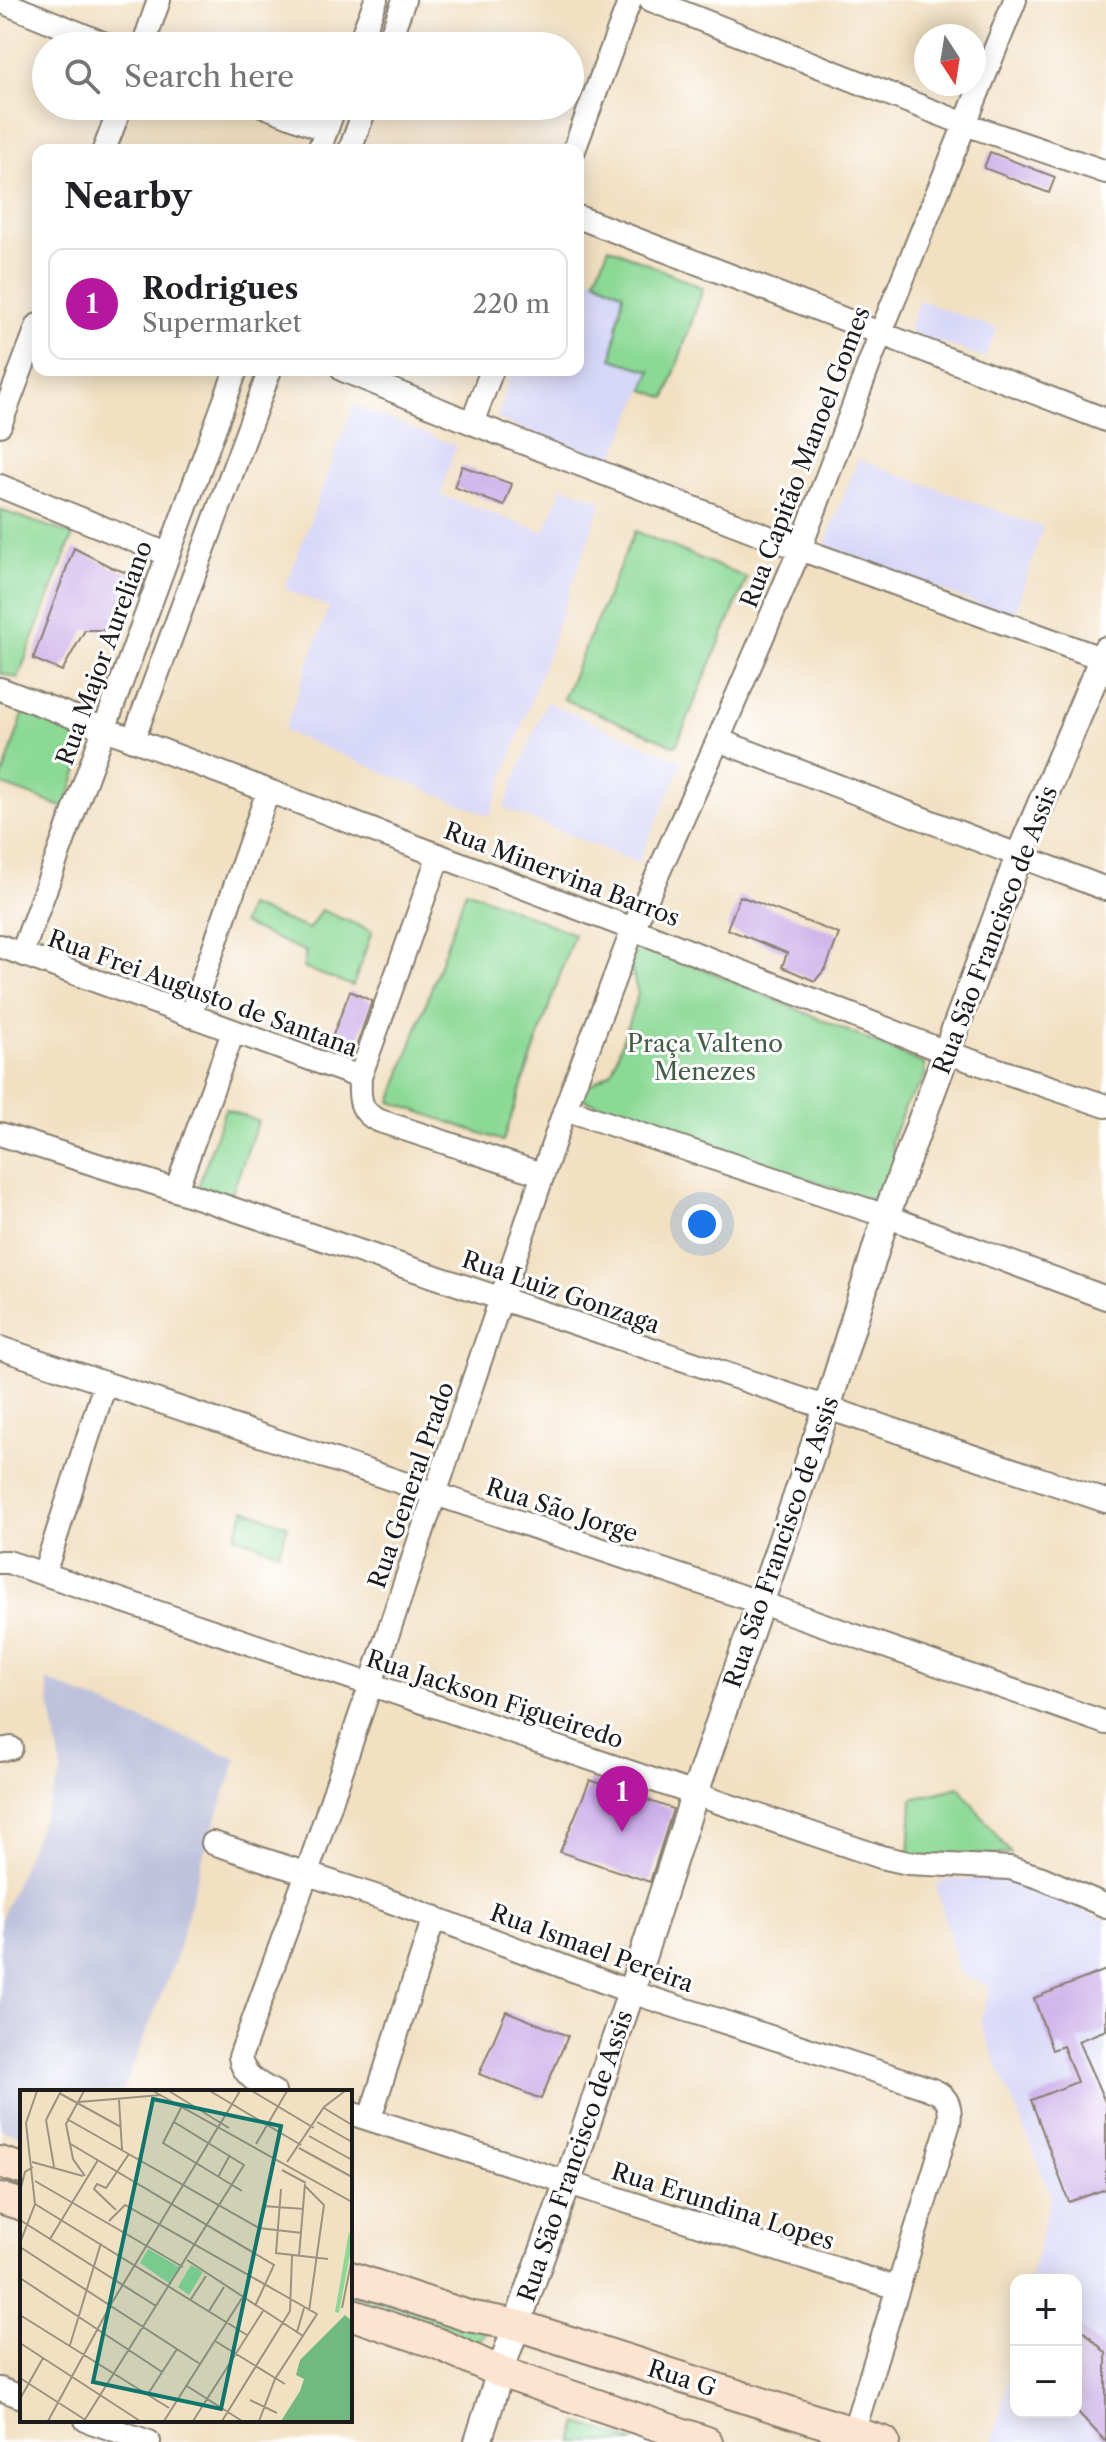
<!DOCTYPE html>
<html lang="en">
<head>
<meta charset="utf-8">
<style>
  :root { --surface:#fff; --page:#f2f2f2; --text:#202124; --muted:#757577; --line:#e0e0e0; --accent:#b5179e }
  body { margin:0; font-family:"Libre Caslon Text",serif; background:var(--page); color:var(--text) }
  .controls { position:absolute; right:24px; bottom:24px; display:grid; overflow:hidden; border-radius:16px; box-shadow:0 4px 20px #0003 }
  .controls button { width:72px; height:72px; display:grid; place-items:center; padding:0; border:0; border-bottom:2px solid var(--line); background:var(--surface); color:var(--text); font:40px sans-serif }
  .compass { position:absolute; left:914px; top:24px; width:72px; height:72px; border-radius:50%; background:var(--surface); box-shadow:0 4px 20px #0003; rotate:168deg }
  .you { position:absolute; left:702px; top:1224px; width:28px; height:28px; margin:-20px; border:6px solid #fff; border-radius:50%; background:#1a73e8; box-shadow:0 0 0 12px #1a73e833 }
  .badge { display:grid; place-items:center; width:52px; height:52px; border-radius:50%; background:var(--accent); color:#fff; font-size:26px; font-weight:700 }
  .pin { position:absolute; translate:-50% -66px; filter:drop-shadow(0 2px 4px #0008) }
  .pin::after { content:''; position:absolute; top:42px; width:28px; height:24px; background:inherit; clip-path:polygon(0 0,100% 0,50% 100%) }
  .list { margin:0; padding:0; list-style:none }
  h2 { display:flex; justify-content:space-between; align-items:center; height:104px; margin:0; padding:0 32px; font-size:34px }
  h2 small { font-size:26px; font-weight:400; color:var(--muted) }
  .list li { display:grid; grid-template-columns:52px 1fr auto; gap:24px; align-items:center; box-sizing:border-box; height:112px; margin:0 16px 16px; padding:0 16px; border:2px solid var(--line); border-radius:16px }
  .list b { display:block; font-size:30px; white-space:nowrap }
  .list p { margin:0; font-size:26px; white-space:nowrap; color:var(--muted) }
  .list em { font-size:26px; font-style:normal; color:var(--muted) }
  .icon { flex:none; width:44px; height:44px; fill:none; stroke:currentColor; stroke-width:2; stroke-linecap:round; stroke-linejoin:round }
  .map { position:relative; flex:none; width:1106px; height:2442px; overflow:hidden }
  .search { position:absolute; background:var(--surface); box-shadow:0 4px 20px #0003; left:32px; top:32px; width:552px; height:88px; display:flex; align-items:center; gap:20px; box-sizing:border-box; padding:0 28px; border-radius:44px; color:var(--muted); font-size:30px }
  .panel { position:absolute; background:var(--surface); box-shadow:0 4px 20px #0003; left:32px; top:144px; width:552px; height:232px; border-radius:16px }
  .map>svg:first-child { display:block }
</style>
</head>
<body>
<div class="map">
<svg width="1106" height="2442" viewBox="0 0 1106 2442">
  <rect width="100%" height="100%" fill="#fff"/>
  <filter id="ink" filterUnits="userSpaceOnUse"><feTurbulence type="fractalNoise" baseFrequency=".0125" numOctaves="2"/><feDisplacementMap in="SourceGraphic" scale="16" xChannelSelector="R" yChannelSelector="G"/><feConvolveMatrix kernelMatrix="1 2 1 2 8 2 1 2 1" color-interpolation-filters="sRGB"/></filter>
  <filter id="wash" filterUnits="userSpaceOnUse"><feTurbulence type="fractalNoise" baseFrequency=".006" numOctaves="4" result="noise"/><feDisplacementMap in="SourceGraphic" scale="32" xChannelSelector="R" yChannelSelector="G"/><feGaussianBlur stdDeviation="1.8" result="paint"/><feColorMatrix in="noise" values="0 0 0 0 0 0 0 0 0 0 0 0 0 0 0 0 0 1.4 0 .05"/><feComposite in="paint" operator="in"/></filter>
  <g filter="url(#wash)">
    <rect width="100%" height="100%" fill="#f2e0c2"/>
    <path fill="#d7d7f8" d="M578,276L595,279L623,293L612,358L651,371L612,461L539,437L497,418L512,370H578Z
      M919,300L997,329L985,358L908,331Z
      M353,405L456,446L440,495L544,532L563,486L602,501L490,816L284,731L329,607L285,589Z
      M858,459L1043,528L1013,618L825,545Z
      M546,702L683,762L638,863L504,808Z
      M991,1878L1031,1887L1106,1921V2442H992L1016,2355V2412H1076V2280H1030L1051,2195L980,2022L990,1987L960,1974L936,1885L948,1880Z"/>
    <path fill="#bfc2dd" d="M46,1680L237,1759L202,1859L175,1961L122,2092H22V2136L0,2129V1921L62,1772Z"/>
    <path fill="#8cd996" stroke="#547a59" stroke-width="2" d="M609,247L703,288L666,398L644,390L651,371L612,359L623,293L595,279Z
      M0,510L73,535L18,678L0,673Z
      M635,531L747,578L676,746L563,699Z
      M26,706L90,733L65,808L0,784Z
      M466,890L574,934L503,1141L391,1102Z
      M248,906L309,929L321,910L372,931L353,986L303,968L306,952L242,924Z
      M646,944L924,1064L925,1075L921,1084L906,1104L891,1141L896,1163L882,1195L867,1200L583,1099L584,1089L612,1071L638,994L630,964L636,948Z
      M225,1109L258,1121L231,1196L198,1187Z
      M245,1509L288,1526L278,1552L235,1536Z
      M959,1787L1011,1854L909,1858L912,1799Z
      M360,2287L487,2333L481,2338L469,2342L354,2304Z
      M579,2423L636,2442H573Z"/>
    <g id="blocks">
      <path fill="#c7a8e7" d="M990,152L1055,177L1049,193L984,168Z
        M462,466L512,484L504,506L454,487Z
        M74,548L111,567L144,579L138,597L126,591L110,630H85L62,671L33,659Z
        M740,896L839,934L826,968L815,981L782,967L787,953L727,929Z
        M350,991L372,1001L352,1059L327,1050Z
        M590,1780L673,1809L650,1882L560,1852Z
        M1106,1970V2030L1078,2041L1106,2104V2189L1069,2202L1031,2100L1077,2082L1063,2046L1052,2050L1034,1998Z
        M506,2011L568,2036L541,2099L479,2074Z
        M1076,2323L1106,2353V2442L1076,2410Z"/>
    </g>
  </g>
  <g filter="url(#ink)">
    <use href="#blocks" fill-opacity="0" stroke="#877e6f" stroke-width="2"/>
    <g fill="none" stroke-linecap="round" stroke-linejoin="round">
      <g stroke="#877e6f" stroke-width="26">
        <path id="minor" d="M651,0L965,124L1106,172
          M0,1L110,46
          M143,46L159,0
          M358,46L376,0
          M387,46L404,0
          M264,106L326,130
          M104,150L121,106
          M319,150L335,106
          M350,150L366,106
          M574,150L630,0
          M578,217L1106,420
          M343,370L472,423L800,549L1106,660
          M472,423L492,370
          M0,425L38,325
          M0,486L167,554
          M0,689L633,929L948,1053L1106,1106
          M133,740L270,370
          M718,740L1106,889
          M439,855L360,1077C359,1097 359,1113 380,1121L541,1174
          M0,946L360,1077
          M22,953L236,370
          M190,1016L268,791
          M565,1109L886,1216L1106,1298
          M0,1134L176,1190L1106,1501
          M176,1190L233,1032
          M0,1348L761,1603L1106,1723
          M0,1562H8L44,1574L881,1857L908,1863L1010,1868L1042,1878L1106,1906
          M44,1574L105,1384
          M0,1750L11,1748
          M213,1843L384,1899L631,1992L910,2082C934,2091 954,2092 949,2123L853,2433
          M274,2092C259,2084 242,2075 240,2057L307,1873L565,1109L633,929L718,740L800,549L880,335L1015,0
          M350,2113L897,2288
          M370,2118L434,1917
          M0,2389L22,2397
          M86,2420L149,2442"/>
      </g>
      <g stroke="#877e6f" stroke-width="30">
        <path id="tertiary" d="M478,2442L500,2372L567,2184L631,1992L695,1793L827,1408L886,1216L1019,856L1106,650"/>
      </g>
      <g stroke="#877e6f" stroke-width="34">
        <path id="secondary" d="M0,2162L22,2169
          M0,2198L22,2205
          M350,2277L468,2316L517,2325L884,2442
          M350,2314L439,2344L500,2372L707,2442"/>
      </g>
      <use href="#minor" stroke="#fff" stroke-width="22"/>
      <use href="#tertiary" stroke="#fff" stroke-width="26"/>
      <use href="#secondary" stroke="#fde4d1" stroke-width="30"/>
    </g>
  </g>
  <g text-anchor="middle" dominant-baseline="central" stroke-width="6" stroke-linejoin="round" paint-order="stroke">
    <g font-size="24" fill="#1c1c1c" stroke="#fff">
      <text transform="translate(805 457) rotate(-69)">Rua Capitão Manoel Gomes</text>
      <text transform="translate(104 653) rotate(-70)">Rua Major Aureliano</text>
      <text transform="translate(562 874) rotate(21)">Rua Minervina Barros</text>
      <text transform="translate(995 930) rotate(-69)">Rua São Francisco de Assis</text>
      <text transform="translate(203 993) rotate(20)">Rua Frei Augusto de Santana</text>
      <text transform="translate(561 1292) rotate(19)">Rua Luiz Gonzaga</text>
      <text transform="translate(411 1485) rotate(-71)">Rua General Prado</text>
      <text transform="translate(562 1510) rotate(18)">Rua São Jorge</text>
      <text transform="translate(781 1542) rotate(-71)">Rua São Francisco de Assis</text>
      <text transform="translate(495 1699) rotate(18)">Rua Jackson Figueiredo</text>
      <text transform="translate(592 1948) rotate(20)">Rua Ismael Pereira</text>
      <text transform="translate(575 2156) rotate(-71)">Rua São Francisco de Assis</text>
      <text transform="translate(723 2206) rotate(18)">Rua Erundina Lopes</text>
      <text transform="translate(682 2378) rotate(18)">Rua G</text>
    </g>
    <g font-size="24" fill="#435e47" stroke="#fff">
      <text x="705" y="1043">Praça Valteno<tspan x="705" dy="28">Menezes</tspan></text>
    </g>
  </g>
  <g transform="translate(20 2090)">
    <rect width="332" height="332" fill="#f2e0c2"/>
    <path d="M329,141L332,154L319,223L315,222ZM128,159L161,178L150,194L120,173ZM171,175L183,182L169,205L158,197Z" fill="#8cd996"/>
    <path d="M325,225L332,231V331H261L280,301L284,289L276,285L280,270Z" fill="#71b97f"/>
    <path fill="none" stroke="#9c9280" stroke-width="2" d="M64,1L46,34L53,69L65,86M133,1L332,112M149,1L209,38M190,1L281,55M232,1L294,38M39,3L101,37M99,10L102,60M59,12L141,5M162,16L143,53L222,101M304,18L332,35M47,29L239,138L282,143M297,32L332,52M289,46L332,70M49,53L254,175L235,216M236,54L267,1M279,58L332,87M12,72L63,86M267,72L304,17L325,1M34,77L26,30L41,1M262,80L286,93M198,87L210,65M15,91L163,177M285,96L304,115L289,221M261,99L256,163L308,169M0,101L5,82L13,77M15,114L227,245M243,116L284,119M96,120L74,99L77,94L86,98L109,64M0,130L136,216M89,131L105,115L297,224L255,289L239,331M30,149L78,70M0,153L15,114L6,33L17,1M0,157L180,274M279,166L285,94M167,170L283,246M0,188L142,282M171,209L186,186M322,218L332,168M189,221L204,197M0,225L149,318M277,242L284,218M195,251L265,294M0,253L120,331M50,255L81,153M0,288L67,331M167,296L222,331M128,304L157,259M0,309L23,268M230,310L257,323M28,331L90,216L220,1M64,331L224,75L154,32M144,331L222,208M173,331L243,221M202,331L270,221L272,166"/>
    <path fill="#0f766e" fill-opacity="0.15" stroke="#0f766e" stroke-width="4" d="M133,9L261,36L201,319L73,292Z"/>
    <rect width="332" height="332" fill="none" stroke="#1c1c1c" stroke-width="4"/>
  </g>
</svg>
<div class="controls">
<button>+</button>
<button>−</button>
</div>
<svg class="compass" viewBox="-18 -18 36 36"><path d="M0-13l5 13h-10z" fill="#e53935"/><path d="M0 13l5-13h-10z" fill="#757577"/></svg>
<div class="you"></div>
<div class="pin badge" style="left:622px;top:1832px">1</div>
<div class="search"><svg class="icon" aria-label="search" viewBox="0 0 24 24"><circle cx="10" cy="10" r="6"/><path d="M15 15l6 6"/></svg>Search here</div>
<section class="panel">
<h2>Nearby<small></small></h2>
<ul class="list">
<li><span class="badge">1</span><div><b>Rodrigues</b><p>Supermarket</p></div><em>220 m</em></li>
</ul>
</section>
</div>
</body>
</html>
